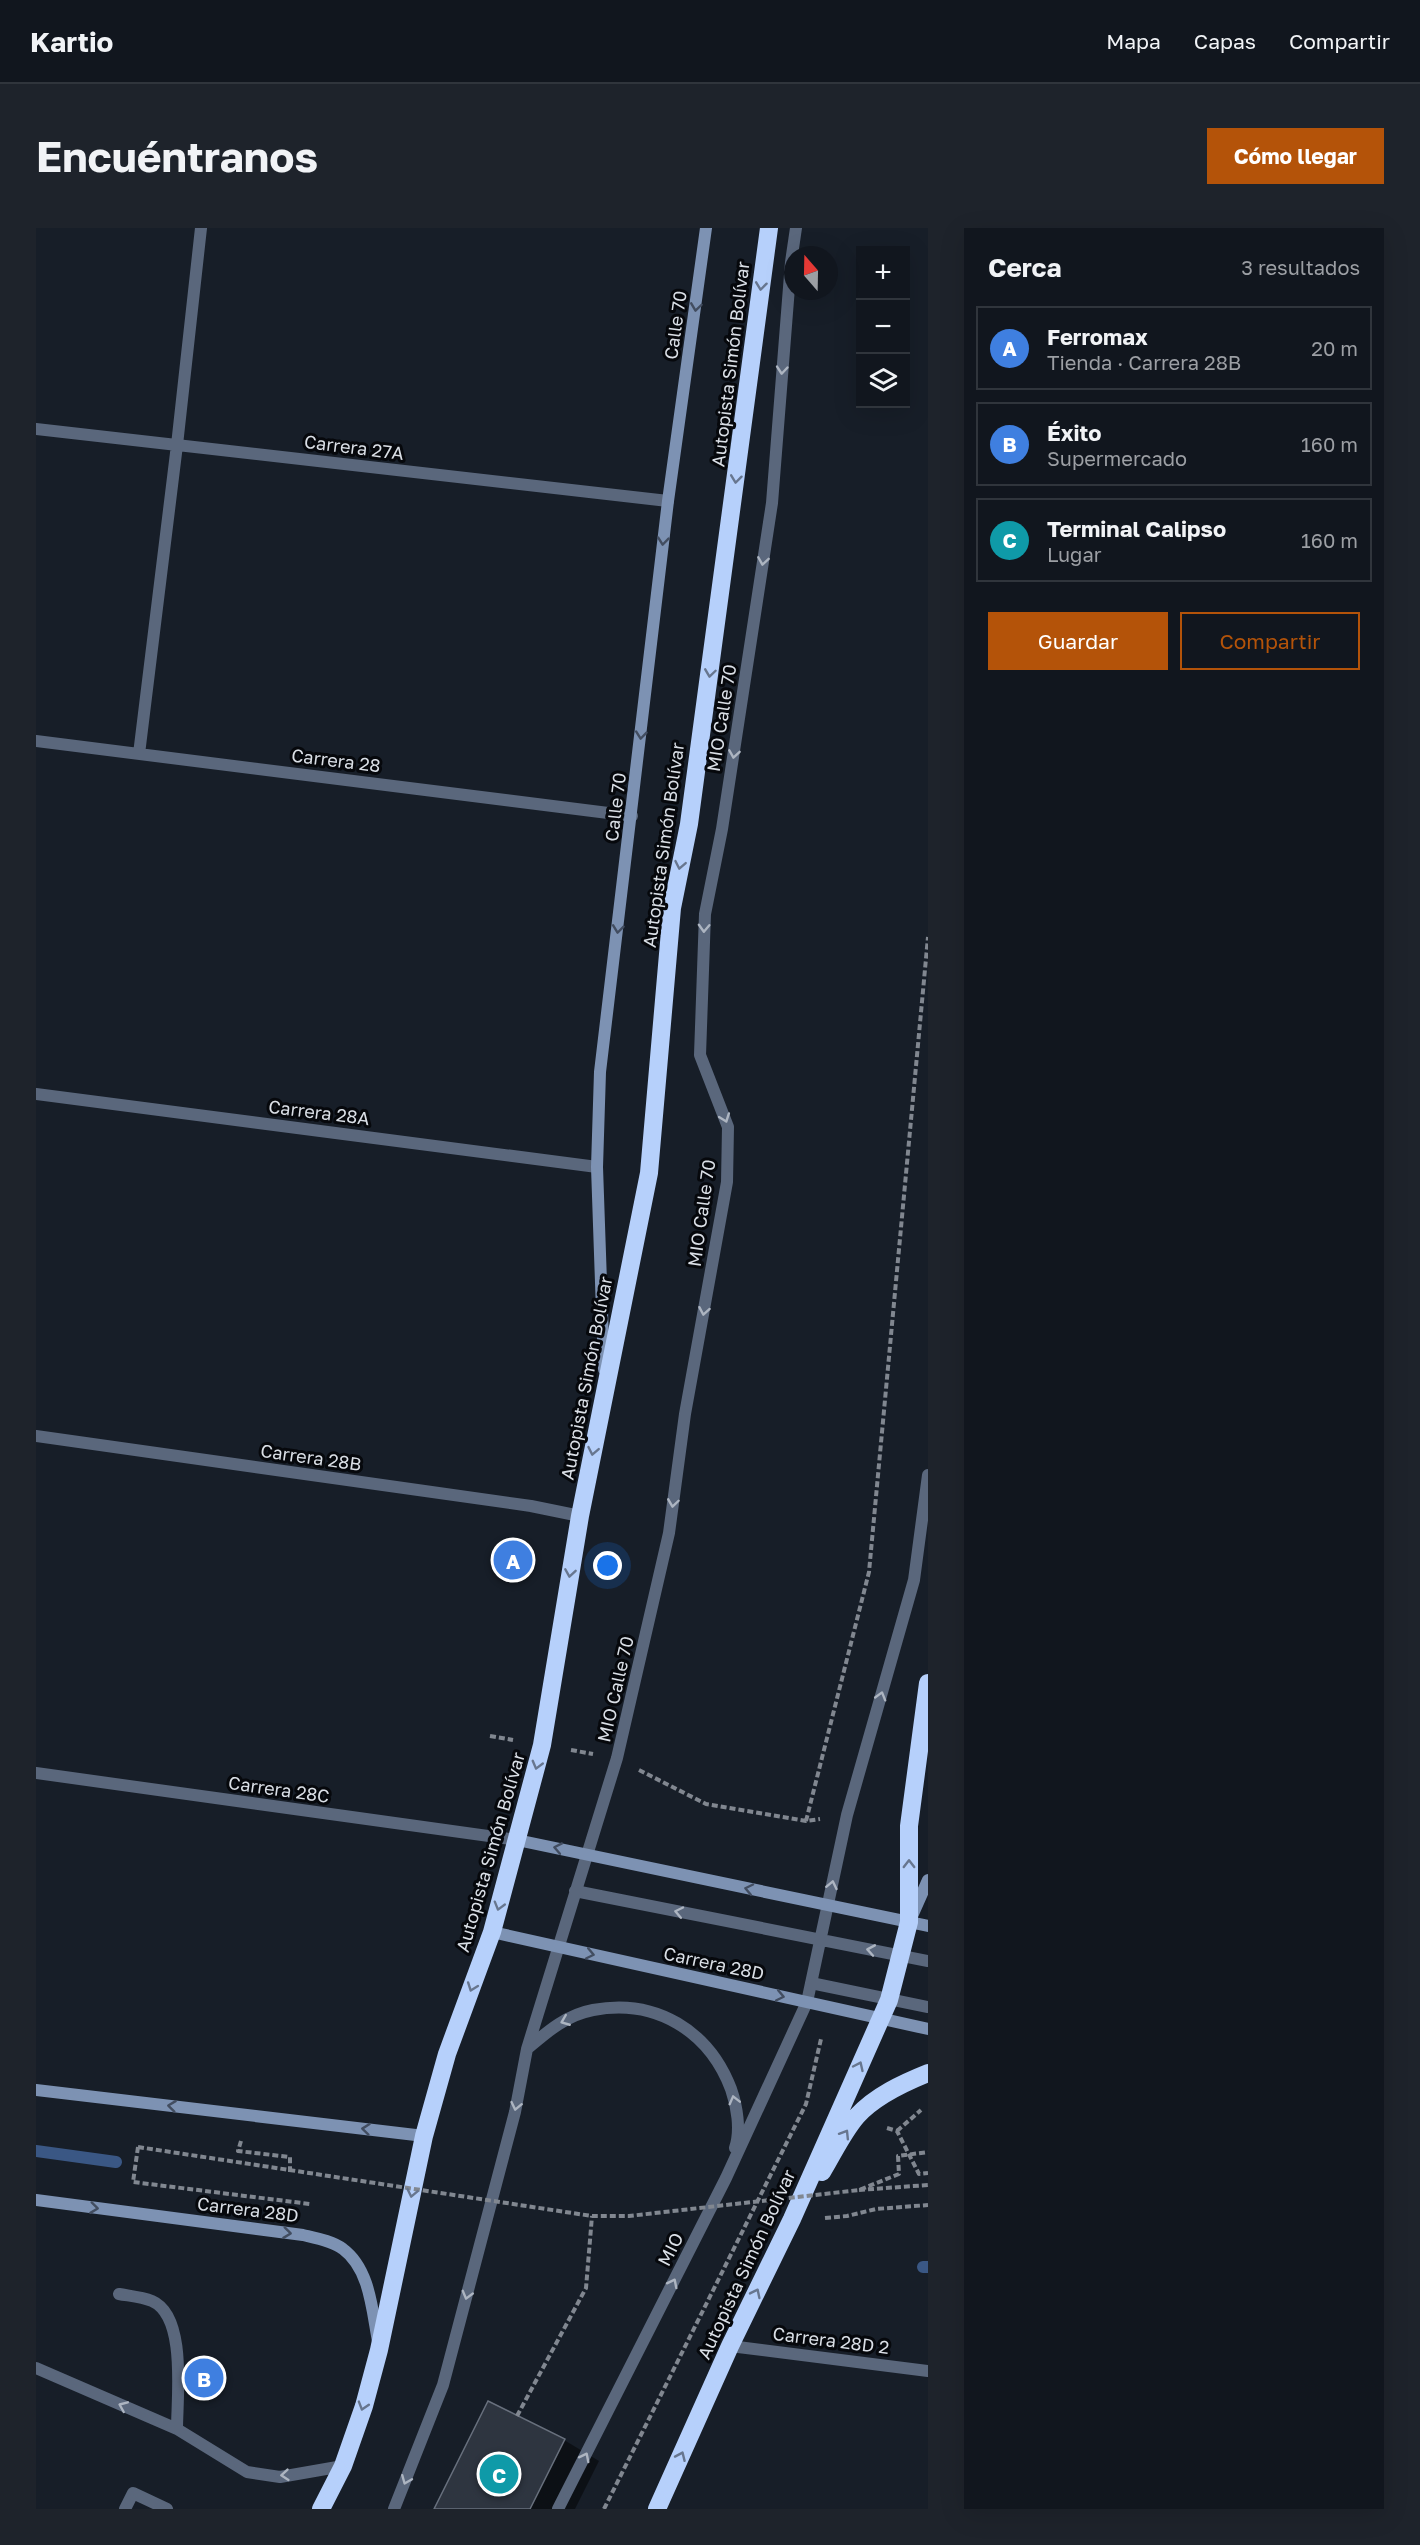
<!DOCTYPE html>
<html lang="es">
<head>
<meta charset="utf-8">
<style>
  :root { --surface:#11161e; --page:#1e232b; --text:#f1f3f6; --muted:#9c9fa4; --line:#30353c; --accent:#b45309 }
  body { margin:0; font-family:"Golos Text",sans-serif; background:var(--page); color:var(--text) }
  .controls { position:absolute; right:18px; top:18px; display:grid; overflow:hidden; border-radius:0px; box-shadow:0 6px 24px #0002 }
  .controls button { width:54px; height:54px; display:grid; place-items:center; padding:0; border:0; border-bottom:2px solid var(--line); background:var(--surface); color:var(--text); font:30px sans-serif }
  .compass { position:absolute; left:748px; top:18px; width:54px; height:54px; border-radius:50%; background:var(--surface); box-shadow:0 6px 24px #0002; rotate:340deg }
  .you { position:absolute; left:572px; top:1338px; width:21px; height:21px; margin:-15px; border:4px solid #fff; border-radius:50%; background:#1a73e8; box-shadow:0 0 0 9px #1a73e833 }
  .badge { display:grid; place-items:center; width:39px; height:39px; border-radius:50%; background:var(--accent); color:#fff; font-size:20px; font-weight:700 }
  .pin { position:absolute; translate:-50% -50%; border:3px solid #fff; box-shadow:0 2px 6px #0006 }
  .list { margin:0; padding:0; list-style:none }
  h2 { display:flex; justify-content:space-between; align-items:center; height:78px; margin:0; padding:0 24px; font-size:26px }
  h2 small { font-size:20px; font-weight:400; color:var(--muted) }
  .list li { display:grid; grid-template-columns:39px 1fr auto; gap:18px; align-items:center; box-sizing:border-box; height:84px; margin:0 12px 12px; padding:0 12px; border:2px solid var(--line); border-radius:0px }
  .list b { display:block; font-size:22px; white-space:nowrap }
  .list p { margin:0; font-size:20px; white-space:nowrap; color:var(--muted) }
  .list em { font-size:20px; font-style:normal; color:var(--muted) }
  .actions { display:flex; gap:12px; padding:18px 24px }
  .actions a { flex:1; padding:14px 0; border:2px solid var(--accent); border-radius:0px; text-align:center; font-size:21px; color:var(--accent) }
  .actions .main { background:var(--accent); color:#fff }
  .icon { flex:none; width:33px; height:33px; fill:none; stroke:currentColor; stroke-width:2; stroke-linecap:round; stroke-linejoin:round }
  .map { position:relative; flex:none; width:892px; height:2281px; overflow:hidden; border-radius:0px }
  header { display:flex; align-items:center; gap:36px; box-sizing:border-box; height:84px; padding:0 30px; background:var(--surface); border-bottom:2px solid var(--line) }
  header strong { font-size:28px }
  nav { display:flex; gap:33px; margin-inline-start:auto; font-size:21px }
  .intro { display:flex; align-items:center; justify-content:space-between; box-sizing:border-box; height:144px; padding:0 36px }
  h1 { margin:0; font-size:42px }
  .button { padding:15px 27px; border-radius:0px; background:var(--accent); color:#fff; font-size:21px; font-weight:700 }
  main { display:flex; gap:36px; padding:0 36px }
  aside { flex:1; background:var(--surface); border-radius:0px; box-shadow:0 6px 24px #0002 }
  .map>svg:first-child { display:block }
</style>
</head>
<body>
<header>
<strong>Kartio</strong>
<nav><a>Mapa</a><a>Capas</a><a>Compartir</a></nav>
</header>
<div class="intro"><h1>Encuéntranos</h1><a class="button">Cómo llegar</a></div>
<main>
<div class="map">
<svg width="892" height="2281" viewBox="0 0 892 2281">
  <rect width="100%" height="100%" fill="#171e28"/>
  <path fill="#0007" d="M452,2175L528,2212L563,2233L539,2281H399Z"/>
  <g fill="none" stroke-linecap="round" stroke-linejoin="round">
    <path stroke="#3a5784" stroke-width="12" d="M0,1923L80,1934
      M887,2039H892"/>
  </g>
  <path fill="#2e3540" stroke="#68707d" stroke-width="1.5" d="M452,2173L529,2211L494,2281H398Z"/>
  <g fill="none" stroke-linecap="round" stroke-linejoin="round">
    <path stroke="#818790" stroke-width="4" stroke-dasharray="6 3" stroke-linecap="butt" d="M454,1508L477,1512
      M535,1522L557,1526
      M603,1542L670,1576L770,1593L784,1591
      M770,1593L833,1344L892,709
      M851,1900L861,1903L883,1946L892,1945
      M861,1903L885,1882
      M205,1913L202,1923L254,1929V1944
      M102,1919L97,1954L274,1976
      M823,1962L892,1957
      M789,1990L811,1988L840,1981L892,1977
      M481,2188L550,2060L556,1988
      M568,2281L770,1876L785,1811"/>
    <path stroke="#5a677c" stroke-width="12" d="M539,1663L892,1733
      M775,1755L892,1779
      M491,1821C511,1804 530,1787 557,1782C620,1770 673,1803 695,1861C701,1878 705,1902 699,1920
      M83,2066C94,2068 106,2069 116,2073C151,2088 141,2169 141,2201
      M0,2140L141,2201L211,2244L244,2249L307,2238
      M89,2281L97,2265L131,2281
      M358,2281L407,2157L479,1884L491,1821L581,1530L633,1305L649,1186L691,954L692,899L664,827L669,686L686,601L736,275L755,34L760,0
      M522,2281L690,1950L771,1774L811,1587L878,1352L892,1247"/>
    <path stroke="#5a677c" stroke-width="12" d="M0,201L632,273
      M0,513L596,588
      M103,526L141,217L165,0
      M0,866L561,939
      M0,1208L495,1278L544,1288
      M0,1545L481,1612
      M694,2118L892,2143"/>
    <path stroke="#7d92b3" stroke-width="12" d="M568,1141L561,939L564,844L632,273L670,0
      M481,1612L892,1698
      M876,1688L892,1652
      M456,1704L892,1801
      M0,1862L388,1908
      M0,1972L267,2007C280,2010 297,2013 307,2021C334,2041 336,2082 342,2113"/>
    <path stroke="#b6d0fb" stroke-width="18" d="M786,1944C797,1926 807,1904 821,1888C839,1868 867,1855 892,1845
      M285,2281L307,2238L328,2178L343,2122L388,1908L411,1826L456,1704L506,1517L544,1288L613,945L636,680L653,596L733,0
      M621,2281L694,2118L756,1991L853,1772L873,1694V1598L892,1455"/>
    <path stroke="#818790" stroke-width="4" stroke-dasharray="6 3" stroke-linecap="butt" d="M102,1919L556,1988H593L823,1962L863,1946L862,1928L892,1924"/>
  </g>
  <defs><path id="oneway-chevron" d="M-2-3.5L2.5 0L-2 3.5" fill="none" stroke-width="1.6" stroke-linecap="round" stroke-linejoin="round" transform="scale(1.5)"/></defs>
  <g stroke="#67768f">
    <use href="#oneway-chevron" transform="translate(725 58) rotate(97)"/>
    <use href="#oneway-chevron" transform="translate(700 251) rotate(97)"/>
    <use href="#oneway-chevron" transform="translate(674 445) rotate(98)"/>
    <use href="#oneway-chevron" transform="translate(644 637) rotate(101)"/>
    <use href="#oneway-chevron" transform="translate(557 1223) rotate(101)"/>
    <use href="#oneway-chevron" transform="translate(534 1345) rotate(99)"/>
    <use href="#oneway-chevron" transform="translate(501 1537) rotate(105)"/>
    <use href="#oneway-chevron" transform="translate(873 1636) rotate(-90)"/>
    <use href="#oneway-chevron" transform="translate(463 1678) rotate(106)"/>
    <use href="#oneway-chevron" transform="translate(436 1759) rotate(110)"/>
    <use href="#oneway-chevron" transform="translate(823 1838) rotate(-65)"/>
    <use href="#oneway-chevron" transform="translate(809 1906) rotate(-58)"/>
    <use href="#oneway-chevron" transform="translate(376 1965) rotate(102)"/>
    <use href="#oneway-chevron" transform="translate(720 2065) rotate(-64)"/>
    <use href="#oneway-chevron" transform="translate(327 2178) rotate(107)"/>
    <use href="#oneway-chevron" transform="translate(645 2228) rotate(-66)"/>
  </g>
  <g stroke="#424d60">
    <use href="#oneway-chevron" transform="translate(660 79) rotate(98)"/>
    <use href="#oneway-chevron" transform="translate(627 313) rotate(96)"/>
    <use href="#oneway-chevron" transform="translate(605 507) rotate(96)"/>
    <use href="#oneway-chevron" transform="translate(582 701) rotate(97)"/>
    <use href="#oneway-chevron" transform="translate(522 1620) rotate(-169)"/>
    <use href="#oneway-chevron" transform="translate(713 1661) rotate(-168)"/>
    <use href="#oneway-chevron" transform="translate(554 1726) rotate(12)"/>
    <use href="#oneway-chevron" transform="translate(744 1768) rotate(12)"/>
    <use href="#oneway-chevron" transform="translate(136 1878) rotate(-173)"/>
    <use href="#oneway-chevron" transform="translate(330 1901) rotate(-174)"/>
    <use href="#oneway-chevron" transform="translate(58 1980) rotate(7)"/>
    <use href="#oneway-chevron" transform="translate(251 2005) rotate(7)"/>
  </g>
  <g stroke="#adb5c1">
    <use href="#oneway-chevron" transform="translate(746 142) rotate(95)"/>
    <use href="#oneway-chevron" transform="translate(727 333) rotate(99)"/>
    <use href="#oneway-chevron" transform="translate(698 526) rotate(99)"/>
    <use href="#oneway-chevron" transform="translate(668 700) rotate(92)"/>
    <use href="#oneway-chevron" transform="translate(689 890) rotate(70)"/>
    <use href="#oneway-chevron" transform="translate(668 1083) rotate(100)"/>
    <use href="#oneway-chevron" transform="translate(637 1275) rotate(98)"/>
    <use href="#oneway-chevron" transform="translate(845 1468) rotate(-74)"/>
    <use href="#oneway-chevron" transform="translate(796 1657) rotate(-78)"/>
    <use href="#oneway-chevron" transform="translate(643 1684) rotate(-168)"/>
    <use href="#oneway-chevron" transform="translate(835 1722) rotate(-170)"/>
    <use href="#oneway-chevron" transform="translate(529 1793) rotate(158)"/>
    <use href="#oneway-chevron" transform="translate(698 1872) rotate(-104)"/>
    <use href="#oneway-chevron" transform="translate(480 1878) rotate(102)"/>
    <use href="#oneway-chevron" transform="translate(637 2055) rotate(-63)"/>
    <use href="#oneway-chevron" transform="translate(431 2067) rotate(105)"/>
    <use href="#oneway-chevron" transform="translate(87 2178) rotate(-157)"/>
    <use href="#oneway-chevron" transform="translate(549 2229) rotate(-63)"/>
    <use href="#oneway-chevron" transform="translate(249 2247) rotate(175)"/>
    <use href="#oneway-chevron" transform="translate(370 2252) rotate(112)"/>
  </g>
  <g text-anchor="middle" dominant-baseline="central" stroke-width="6" stroke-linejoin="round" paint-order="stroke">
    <g font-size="18" fill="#dadfe6" stroke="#06080c">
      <text transform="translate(639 97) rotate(-82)">Calle 70</text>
      <text transform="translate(694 136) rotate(-83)">Autopista Simón Bolívar</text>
      <text transform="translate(318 219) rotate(7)">Carrera 27A</text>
      <text transform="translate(685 490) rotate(-81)">MIO Calle 70</text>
      <text transform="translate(300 532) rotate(7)">Carrera 28</text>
      <text transform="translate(579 579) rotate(-83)">Calle 70</text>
      <text transform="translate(627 617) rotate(-82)">Autopista Simón Bolívar</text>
      <text transform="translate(283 884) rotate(7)">Carrera 28A</text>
      <text transform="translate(665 985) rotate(-82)">MIO Calle 70</text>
      <text transform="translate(550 1150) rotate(-79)">Autopista Simón Bolívar</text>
      <text transform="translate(275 1229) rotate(8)">Carrera 28B</text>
      <text transform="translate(579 1461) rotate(-77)">MIO Calle 70</text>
      <text transform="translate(243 1561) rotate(8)">Carrera 28C</text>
      <text transform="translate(454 1624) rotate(-74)">Autopista Simón Bolívar</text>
      <text transform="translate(678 1735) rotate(12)">Carrera 28D</text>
      <text transform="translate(212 1981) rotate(7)">Carrera 28D</text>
      <text transform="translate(634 2021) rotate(-63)">MIO</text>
      <text transform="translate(710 2036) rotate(-65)">Autopista Simón Bolívar</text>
      <text transform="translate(795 2112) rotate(7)">Carrera 28D 2</text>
    </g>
  </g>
</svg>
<div class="controls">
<button>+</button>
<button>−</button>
<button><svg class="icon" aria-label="layers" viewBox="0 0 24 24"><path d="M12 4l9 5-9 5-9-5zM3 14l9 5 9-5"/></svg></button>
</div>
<svg class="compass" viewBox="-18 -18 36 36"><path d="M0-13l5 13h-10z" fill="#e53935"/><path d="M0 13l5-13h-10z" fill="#9c9fa4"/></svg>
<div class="you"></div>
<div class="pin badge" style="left:477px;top:1332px;background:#3f7fe0">A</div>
<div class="pin badge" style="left:168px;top:2150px;background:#3f7fe0">B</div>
<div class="pin badge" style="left:463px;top:2246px;background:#0f9aa8">C</div>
</div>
<aside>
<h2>Cerca<small>3 resultados</small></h2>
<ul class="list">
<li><span class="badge" style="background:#3f7fe0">A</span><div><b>Ferromax</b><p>Tienda · Carrera 28B</p></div><em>20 m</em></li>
<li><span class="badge" style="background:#3f7fe0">B</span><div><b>Éxito</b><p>Supermercado</p></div><em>160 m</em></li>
<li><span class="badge" style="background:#0f9aa8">C</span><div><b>Terminal Calipso</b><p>Lugar</p></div><em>160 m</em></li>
</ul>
<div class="actions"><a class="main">Guardar</a><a>Compartir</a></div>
</aside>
</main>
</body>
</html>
